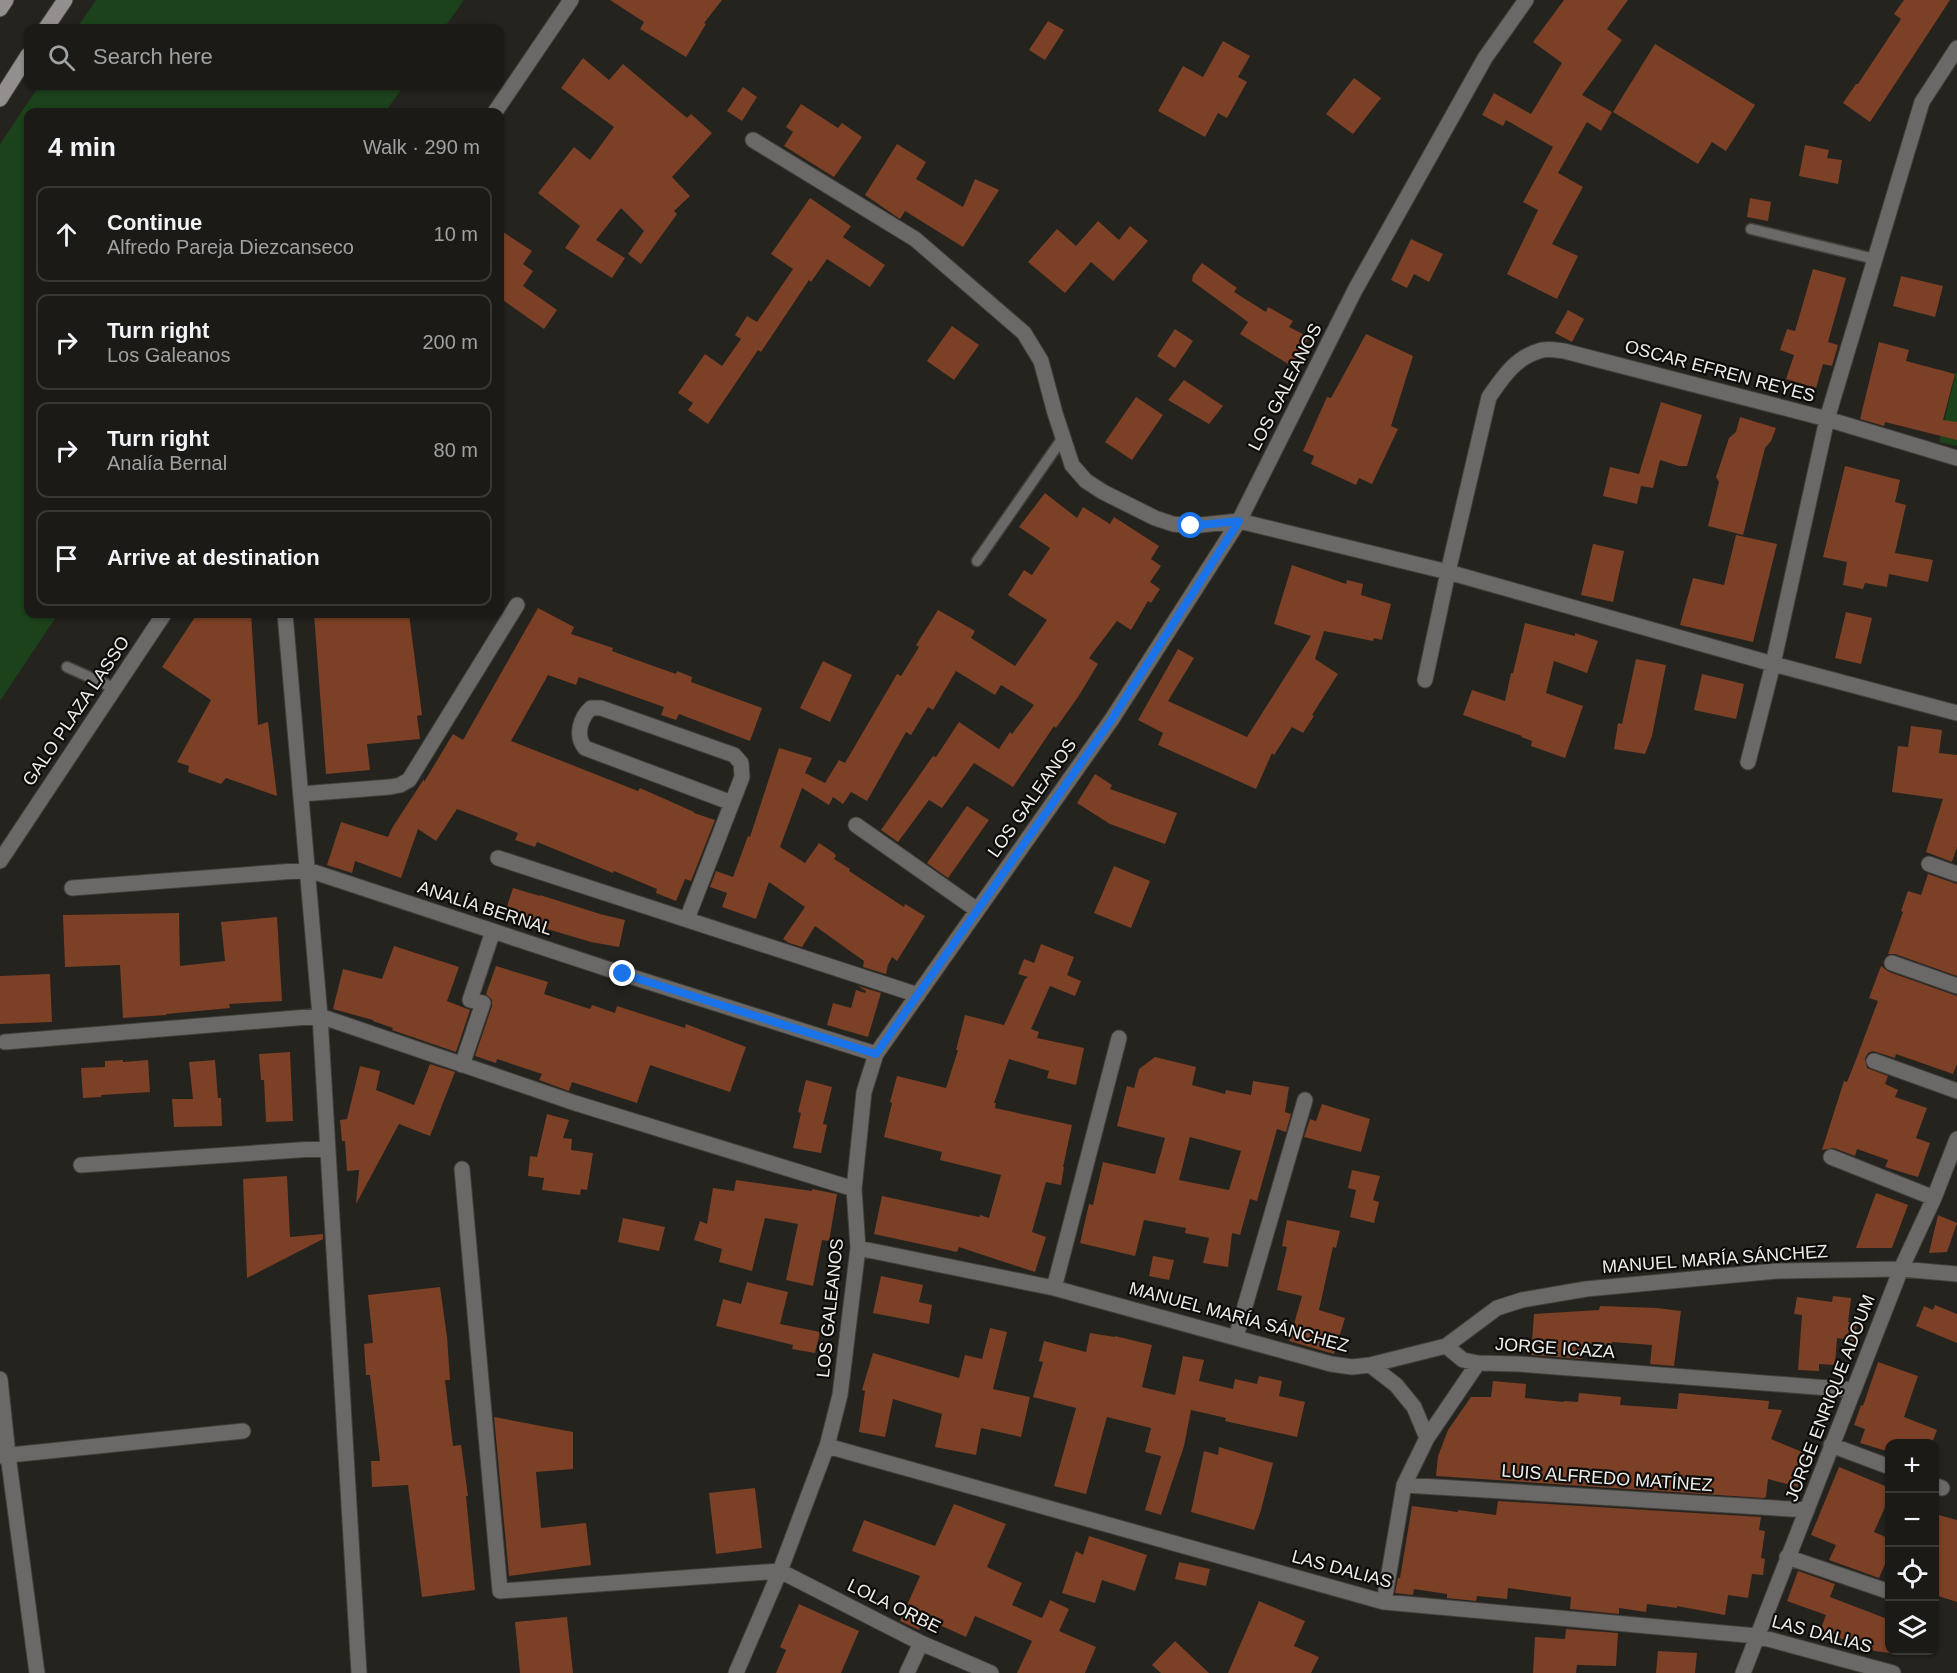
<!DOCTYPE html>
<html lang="en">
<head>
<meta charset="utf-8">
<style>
  :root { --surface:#1c1a16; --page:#25231f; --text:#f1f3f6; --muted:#a0a1a1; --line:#3a3835 }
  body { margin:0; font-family:Helvetica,sans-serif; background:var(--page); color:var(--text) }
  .controls { position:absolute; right:18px; bottom:18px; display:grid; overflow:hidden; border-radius:12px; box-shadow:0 2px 4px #0004 }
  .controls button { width:54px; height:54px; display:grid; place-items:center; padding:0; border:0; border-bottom:2px solid var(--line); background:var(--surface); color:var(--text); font:30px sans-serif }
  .stop { position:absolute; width:18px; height:18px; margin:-14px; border:4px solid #1a73e8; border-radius:50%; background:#fff }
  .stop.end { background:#1a73e8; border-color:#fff; box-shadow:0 2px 6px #0008 }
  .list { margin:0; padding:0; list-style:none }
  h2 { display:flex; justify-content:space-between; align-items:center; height:78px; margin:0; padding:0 24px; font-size:26px }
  h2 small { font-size:20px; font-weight:400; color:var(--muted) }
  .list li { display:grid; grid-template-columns:39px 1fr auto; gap:18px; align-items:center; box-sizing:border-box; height:96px; margin:0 12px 12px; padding:0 12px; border:2px solid var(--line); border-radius:12px }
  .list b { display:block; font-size:22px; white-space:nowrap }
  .list p { margin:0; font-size:20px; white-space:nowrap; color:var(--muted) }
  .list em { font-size:20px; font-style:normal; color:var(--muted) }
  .icon { flex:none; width:33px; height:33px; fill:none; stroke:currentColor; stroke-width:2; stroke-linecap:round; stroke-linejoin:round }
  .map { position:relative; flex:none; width:1957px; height:1673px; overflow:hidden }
  .search { position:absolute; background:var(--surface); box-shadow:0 2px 4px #0004; left:24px; top:24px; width:480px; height:66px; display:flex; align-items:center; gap:15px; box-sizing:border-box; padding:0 21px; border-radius:12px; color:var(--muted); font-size:22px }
  .panel { position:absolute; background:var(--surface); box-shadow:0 2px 4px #0004; left:24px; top:108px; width:480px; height:510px; border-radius:12px }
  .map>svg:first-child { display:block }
</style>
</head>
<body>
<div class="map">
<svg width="1957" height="1673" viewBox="0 0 1957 1673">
  <rect width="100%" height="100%" fill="#25231e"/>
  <path fill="#1c421b" d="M96,0H464L444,28H77Z
    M39,86H404L385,112H28V614H58L0,701V144Z
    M1956,372H1957V446L1939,442Z"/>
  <path fill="#7b4025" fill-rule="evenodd" d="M610,0H722L704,23L706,24L686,57L640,29L644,22Z
    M1564,0H1628L1607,29L1622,40L1582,95L1612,112L1601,131L1587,122L1558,173L1583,187L1552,244L1578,256L1557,299L1507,274L1538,210L1523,202L1553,147L1506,120L1503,126L1482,115L1494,93L1531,114L1562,63L1533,42Z
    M1904,0H1950L1870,122L1843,103L1856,84H1858L1901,19L1894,14Z
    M1048,21L1064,30L1045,60L1029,50Z
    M1223,41L1250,56L1238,77L1247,82L1227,118L1218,113L1205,137L1158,111L1183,66L1203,77Z
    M1655,44L1755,105L1726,151L1712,142L1698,164L1613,112Z
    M583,58L609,80L623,64L687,118L691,114L712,133L672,177L690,196L674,211L677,214L641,264L628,254L644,231L621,208L596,240L625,258L612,278L565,248L580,226L538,193L574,147L590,160L614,127L561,88Z
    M1354,78L1381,98L1353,134L1326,114Z
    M743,87L757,97L742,121L727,111Z
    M801,104L838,128L842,123L862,137L834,177L784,146L793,132L786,127Z
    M897,144L926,162L916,179L963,207L975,179L999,190L963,247L905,211L900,219L865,195Z
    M1805,145L1829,150L1827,158L1842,160L1838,184L1799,176Z
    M810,198L851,226L843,237L885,265L870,287L827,259L811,282L809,280L761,352L758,350L708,424L688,410L693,403L678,393L705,354L722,366L741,339L735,335L747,316L757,322L793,269L771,254Z
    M1750,198L1771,202L1768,221L1747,217Z
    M1098,221L1119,240L1130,226L1148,241L1113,281L1091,262L1065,293L1028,262L1057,229L1076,246Z
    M500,230L532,251L523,264L533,271L523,286L557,310L544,329L500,298Z
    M1411,239L1443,254L1429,282L1414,274L1407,288L1391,280Z
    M1202,263L1237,288L1234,292L1266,312L1268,307L1293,321L1289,327L1309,337L1293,367L1240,334L1248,322L1192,281L1193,275Z
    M1813,269L1846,278L1828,342L1838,345L1832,366L1823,364L1816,388L1786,379L1794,355L1780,350L1787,329L1795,331Z
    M1901,276L1943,286L1935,317L1893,306Z
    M1568,310L1584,319L1572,342L1555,333Z
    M952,326L979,345L954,380L927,361Z
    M1175,329L1193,341L1175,368L1157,356Z
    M1366,334L1413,356L1391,426L1398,429L1372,484L1359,478L1356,485L1311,464L1314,456L1303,451L1327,397L1331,398Z
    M1879,342L1909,350L1906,361L1955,374L1943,420L1957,422V440L1885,422L1884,426L1860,419Z
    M1184,380L1223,406L1209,424L1168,400Z
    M1136,397L1163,415L1132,460L1105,442Z
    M1661,402L1702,415L1687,466H1679L1660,460L1653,488L1641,486L1637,504L1603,496L1610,467L1639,474Z
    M1740,417L1776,428L1771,441L1765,448L1743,535L1708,526L1719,482L1716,477L1729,438L1736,432Z
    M1845,466L1900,480L1895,502L1906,505L1895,553L1933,560L1928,582L1889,574L1887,587L1865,583L1863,589L1843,585L1847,562L1823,557Z
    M1045,493L1077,518L1083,507L1110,524L1114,517L1159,546L1151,559L1161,566L1150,582L1160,589L1151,603L1148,601L1131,630L1117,621L1089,658L1098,664L1078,697L1056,728L1054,726L1013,787L974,763L942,808L929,800L898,842L881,830L933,756L936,757L959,722L999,749L1010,732L1012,734L1034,705L1001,685L995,695L956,671L933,710L928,707L911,735L906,732L867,801L851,792L843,804L833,797L829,805L802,788L780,847L805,863L819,843L834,853L836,856L834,859L850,869L849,871L904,907L905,904L925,916L897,961L892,957L888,965L886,974L863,967L864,961L815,926L802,947L789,943L783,939L805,907L769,882L756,919L722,907L727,893L710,887L716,871L733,877L748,836L750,837L779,748L812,758L805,773L825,783L839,760L845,763L897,674L901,676L919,647L916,645L938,610L975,631L971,638L1015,666L1047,620L1008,595L1024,570L1032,575L1050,548L1019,527Z
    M1736,535L1777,544L1753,642L1680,625L1693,578L1724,585Z
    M1593,544L1624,551L1613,602L1581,595Z
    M1292,565L1346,584L1347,580L1363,584L1361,595L1391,604L1382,640L1374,638L1373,641L1324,631L1315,659L1338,674L1312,715L1314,716L1303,733L1292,727L1274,755L1272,753L1256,789L1158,745L1163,733L1138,720L1178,649L1194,658L1168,701L1247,737L1311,636L1274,624Z
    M538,608L574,627L571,634L613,648L612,651L631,658L676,674L677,671L692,677L691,682L762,708L750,741L679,714L676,720L661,715L664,707L579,677L576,685L548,675L511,741L638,791L640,788L694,812V813L715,820L691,881L685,879L676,901L656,893L657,889L614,871L613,873L537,842L535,847L515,840L518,833L457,809L436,841L418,829L401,878L355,861L352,873L327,865L341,822L388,837L392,828L424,779V782L453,734L463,740Z
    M1846,612L1872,618L1861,664L1835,658Z
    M197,614H251L258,725L268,722L277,796L226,778L221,784L188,772L189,766L177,762L211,700L162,667Z
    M314,614H409L422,715L417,716L420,739L367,744L370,770L326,774Z
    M1525,623L1575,636V633L1598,641L1587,673L1554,661L1546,693L1583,706L1565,758L1531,746L1532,741L1521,737L1522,736L1463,715L1472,690L1505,701L1511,673H1513Z
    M1636,659L1666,665L1652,736L1645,754L1614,749L1618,723L1622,724Z
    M823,661L852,675L830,722L800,708Z
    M1702,674L1744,684L1736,719L1694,710Z
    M1911,726L1942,730L1939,753L1957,755V847L1952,862L1926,852L1943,799L1892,792L1898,746L1908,747Z
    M1095,774L1112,785L1110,789L1177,813L1165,844L1110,824L1077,803Z
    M967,806L989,820L948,878L927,863Z
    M1114,866L1150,881L1131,928L1094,913Z
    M1928,874L1957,884V976L1895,954H1888L1903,912L1901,911L1908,891L1921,895Z
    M513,888L540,896V895L600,914L625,920L619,947L591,942L504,916Z
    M179,913L180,966L225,961L221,922L277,917L282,1001L229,1004L230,1008L166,1014V1015L123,1018L120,965L65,967L63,915Z
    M1041,944L1074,957L1067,975L1081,981L1075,996L1050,986L1031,1029L1039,1032L1037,1038L1084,1048L1076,1085L1047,1078L1049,1071L1009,1059L994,1103H996L995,1108L1072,1125L1063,1167H1064L1061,1185L1046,1182L1032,1232L1046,1237L1035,1272L959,1247L957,1252L874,1234L882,1196L979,1217L980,1215L989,1218L1001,1175L940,1160L942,1152L884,1137L892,1103L890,1102L897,1076L946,1088L958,1050H956L965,1015L1004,1025L1025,979L1028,977L1018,974L1024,959L1034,963Z
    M394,946L459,967L447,1001L470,1010L456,1052L392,1030L393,1028L373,1021V1020L333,1009L343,969L382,979Z
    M496,966L548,982L544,994L590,1009L592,1005L615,1013L617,1006L685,1028L686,1024L746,1047L730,1092L650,1065L637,1103L572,1082L569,1091L539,1080L542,1074L497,1059L496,1063L475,1056L492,1006V1000L486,994Z
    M1881,966L1889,972L1957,996V1064L1953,1074L1896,1054L1895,1058L1873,1051L1868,1053L1865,1058L1867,1068L1888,1076L1885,1084L1898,1090L1895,1097L1927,1108L1916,1138L1930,1143L1918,1177L1885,1167L1888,1160L1857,1149L1855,1156L1834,1148L1822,1150L1844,1081L1847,1082L1855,1062L1878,1001L1869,998Z
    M50,974L52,1022L0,1024V976Z
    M858,986L881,993L868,1037L827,1025L833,1003L851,1008L856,990L865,993L866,991Z
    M290,1052L293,1121L266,1122L264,1080H261L259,1054Z
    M1155,1057L1196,1067L1192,1085L1225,1094L1226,1090L1251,1095L1253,1081L1289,1087L1285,1112L1291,1114L1286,1132L1277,1129L1257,1201L1250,1199L1240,1235L1232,1233L1228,1267L1203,1263L1209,1238L1185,1233L1186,1228L1144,1220L1135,1256L1080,1243L1089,1204L1093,1205L1103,1162L1155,1174L1165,1138L1117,1126L1127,1086L1134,1088L1139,1069ZM1190,1137L1241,1151L1229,1190L1179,1180Z
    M123,1060V1062L148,1060L150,1092L101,1095V1097L83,1098L81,1068L105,1067V1061Z
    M215,1060L218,1098H221L222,1126L174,1127L172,1099H193L189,1062Z
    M430,1064L455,1072L430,1136L399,1124L356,1204L359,1170L347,1171L345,1141H342L340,1120L347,1119L360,1066L380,1071L376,1090L414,1105Z
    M806,1080L832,1087L823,1124L827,1125L821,1153L793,1148L801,1113L798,1112Z
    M1322,1104L1370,1119L1361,1152L1304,1137L1310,1119L1316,1121Z
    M547,1114L569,1120L563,1138L572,1139L571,1150L593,1153L587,1190L581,1189L580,1195L542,1190L544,1178L528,1176L530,1156L537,1157Z
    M1352,1170L1380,1176L1373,1200L1379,1202L1374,1223L1350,1217L1356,1190L1348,1188Z
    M287,1176L290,1237L323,1234V1239L247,1278L243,1179Z
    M736,1180L812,1191V1189L837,1194L829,1241L822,1240L813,1286L786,1280L798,1224L765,1218L752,1271L719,1262L722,1249L694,1240L700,1221L707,1224L713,1188L734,1191Z
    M1876,1193L1908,1205L1892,1248H1856Z
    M1938,1215L1957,1223L1947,1252L1929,1253Z
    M623,1218L665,1227L659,1251L618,1242Z
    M1287,1220L1340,1231L1336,1248L1333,1247L1319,1310L1345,1318L1334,1354L1289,1341L1302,1296L1277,1290L1287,1247L1282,1246Z
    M1153,1256L1174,1260L1169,1280L1149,1276Z
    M881,1276L923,1285L919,1302L932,1305L929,1324L873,1313Z
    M747,1282L788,1292L780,1324L820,1332L815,1353L792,1349L793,1345L716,1326L723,1299L741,1304Z
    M440,1287L447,1337L450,1380H445L453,1446L461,1445L468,1496H466L475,1590L422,1597L408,1485L372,1487L371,1461H380L370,1375H366L364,1344L373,1343L368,1295Z
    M1833,1296L1851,1298L1848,1322L1857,1323L1855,1341L1837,1338L1835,1365L1819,1364V1371L1798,1370L1802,1315L1794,1314L1797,1297L1832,1302Z
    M1935,1305L1957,1314V1343L1916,1326L1924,1306L1933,1310Z
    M1600,1306L1657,1308L1681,1311L1674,1366L1650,1364L1652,1345L1612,1342V1346L1585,1343L1582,1359L1531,1355L1534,1314L1599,1310Z
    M990,1328L1007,1332L993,1389L1030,1397L1021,1437L981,1428L976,1455L935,1447L942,1414L893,1399L885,1437L859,1432L865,1391L862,1390L873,1353L959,1378L965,1355L982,1359Z
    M1090,1333L1115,1337V1336L1152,1345L1142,1387L1175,1395L1183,1356L1204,1360L1199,1381L1233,1389L1235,1379L1257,1384L1259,1376L1282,1381L1279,1396L1305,1402L1297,1437L1225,1421L1226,1418L1191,1410L1184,1446L1161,1515L1145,1510L1161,1456L1145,1452L1151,1428L1107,1417L1086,1494L1054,1486L1076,1408L1033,1397L1043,1362L1039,1361L1044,1341L1086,1352Z
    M1878,1362L1918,1376L1904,1417L1937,1430L1932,1443H1890V1452L1860,1443L1865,1429L1854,1425L1861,1405L1863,1406Z
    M1493,1381L1526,1384L1525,1398L1564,1402V1401L1578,1402L1579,1393L1621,1397L1620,1405L1677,1409L1679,1393L1769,1401L1768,1409L1782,1410L1771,1439L1807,1454L1798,1487L1768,1479L1766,1497L1763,1498L1436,1476L1438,1456L1448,1430L1471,1397H1491Z
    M494,1417L573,1432V1469L536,1472L541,1528L586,1523L591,1565L509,1576Z
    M1219,1447L1273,1463L1261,1510L1254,1530L1191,1512L1204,1451L1218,1455Z
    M1839,1467L1890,1488V1496L1874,1532L1890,1539V1553L1879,1578L1829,1560L1836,1545L1811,1535Z
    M755,1488L762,1548L716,1554L709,1493Z
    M1498,1501L1761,1517L1759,1530L1765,1531L1761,1558L1765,1559L1763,1575L1752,1574L1748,1598L1728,1595L1725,1615L1677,1606V1608L1647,1604L1646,1612L1619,1608V1614L1570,1609L1571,1597L1508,1588L1507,1599L1477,1596L1476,1601L1447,1598V1594L1414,1589L1413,1595L1395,1593L1398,1578H1400L1412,1506L1458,1512V1510L1496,1515Z
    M954,1504L1006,1524L987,1567L1022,1583L1012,1605L1042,1618L1050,1600L1069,1609L1059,1631L1096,1647L1085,1673H1017L1032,1641L975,1616L966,1637L924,1618L919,1630L900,1621L920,1576L852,1551L864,1520L935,1546Z
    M1935,1514L1957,1520V1602L1935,1595Z
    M1089,1536L1147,1555L1135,1591L1102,1580L1095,1603L1062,1593L1076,1551L1083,1555Z
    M1179,1562L1210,1569L1206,1586L1175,1579Z
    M1798,1571L1835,1584L1830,1597L1890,1620V1653L1875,1651L1820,1631L1826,1615L1787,1601Z
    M1259,1601L1305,1621L1294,1646L1319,1657L1311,1673H1228Z
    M799,1604L859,1631L841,1673H776L786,1650L780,1647Z
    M567,1617L573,1673H520L515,1622Z
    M1566,1629L1618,1633L1616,1666L1577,1665L1576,1673H1533L1535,1637L1565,1639Z
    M1175,1641L1209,1673H1161L1152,1665Z
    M1658,1651L1697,1653L1695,1673H1656Z"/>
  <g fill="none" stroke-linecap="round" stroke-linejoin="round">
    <g stroke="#413f3a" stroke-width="13">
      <path id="service" d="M1751,229L1875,259
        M977,561L1062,439
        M67,667L114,688"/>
    </g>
    <g stroke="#413f3a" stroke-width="17">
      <path id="minor" d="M753,140L915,239L1024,333L1041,361L1055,413L1072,465L1086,481L1103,492L1155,518L1173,524L1191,526L1239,521L1448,572L1773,664L1957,713
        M285,614L320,1016L359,1673
        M1425,680L1448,572L1489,397C1503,377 1515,358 1539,351C1546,348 1556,350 1564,351L1827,419L1957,458
        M1748,762L1773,664L1827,419L1922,102L1957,48
        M301,794L390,787L400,785L409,780L517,605
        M856,825L977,910
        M498,858L918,995
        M1929,864L1957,874
        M72,888L308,870L623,974L876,1054
        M687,919L742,777L741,763L734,755L601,708H591C580,718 575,736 585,748L732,803
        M1892,963L1957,986
        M5,1042L320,1016L575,1103L854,1189
        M1874,1061L1957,1091
        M462,1065L483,1003L470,1000L493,931
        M1831,1157L1934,1198
        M81,1165L328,1148
        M462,1169L500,1591L780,1571L921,1643L991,1673
        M858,1248L1054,1288L1331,1364L1352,1367L1370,1365L1446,1346L1497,1308L1522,1300L1586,1289L1777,1271L1901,1269L1957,1274
        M1054,1288L1119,1038
        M1236,1337L1305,1100
        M1446,1346L1463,1360L1478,1363
        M1370,1365L1396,1385L1414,1407L1427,1438
        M0,1379L8,1455L37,1673
        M1831,1445L1890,1467
        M827,1446L1384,1602L1757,1636L1893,1673
        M0,1456L243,1431
        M1404,1485L1807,1510
        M1934,1485L1942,1488
        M1787,1557L1890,1592
        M1384,1602L1404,1485L1427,1438L1478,1363L1519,1364L1854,1390
        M736,1673L780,1571L827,1446L840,1395L858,1248L854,1189L864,1092L876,1054L1112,719L1239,521L1355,290L1485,58L1526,0
        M907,1673L921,1643
        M1743,1673L1901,1269L1934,1198L1957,1139"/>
    </g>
    <g stroke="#413f3a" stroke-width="17">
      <path id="tertiary" d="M495,112L571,0
        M0,861L164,614"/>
    </g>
    <g stroke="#413f3a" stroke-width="17">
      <path id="secondary" d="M0,9L6,0
        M46,28L65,0
        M0,99L28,55"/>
    </g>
    <use href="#service" stroke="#6b6868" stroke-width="10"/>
    <use href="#minor" stroke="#6b6868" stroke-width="15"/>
    <use href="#tertiary" stroke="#6b6868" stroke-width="15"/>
    <use href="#secondary" stroke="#948f8f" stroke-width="15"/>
  </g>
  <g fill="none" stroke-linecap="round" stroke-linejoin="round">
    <path stroke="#1a73e8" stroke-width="8" d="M623,974L876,1054L1112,719L1239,521L1191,526"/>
  </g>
  <g text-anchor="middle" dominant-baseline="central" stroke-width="4.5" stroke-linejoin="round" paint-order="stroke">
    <g font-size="18" fill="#eeede9" stroke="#0d0c0a">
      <text transform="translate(1720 371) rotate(15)">OSCAR EFREN REYES</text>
      <text transform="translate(1285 387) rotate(-63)">LOS GALEANOS</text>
      <text transform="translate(76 711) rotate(-56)">GALO PLAZA LASSO</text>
      <text transform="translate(1032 798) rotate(-55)">LOS GALEANOS</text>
      <text transform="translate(485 908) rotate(18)">ANALÍA BERNAL</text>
      <text transform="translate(1715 1259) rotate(-4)">MANUEL MARÍA SÁNCHEZ</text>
      <text transform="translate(830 1308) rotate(-84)">LOS GALEANOS</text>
      <text transform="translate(1239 1317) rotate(15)">MANUEL MARÍA SÁNCHEZ</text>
      <text transform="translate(1555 1348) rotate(4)">JORGE ICAZA</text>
      <text transform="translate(1830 1398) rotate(-69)">JORGE ENRIQUE ADOUM</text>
      <text transform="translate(1607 1478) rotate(4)">LUIS ALFREDO MATÍNEZ</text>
      <text transform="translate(1342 1569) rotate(15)">LAS DALIAS</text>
      <text transform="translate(894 1606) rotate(26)">LOLA ORBE</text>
      <text transform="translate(1822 1634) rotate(15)">LAS DALIAS</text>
    </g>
  </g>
</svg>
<div class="controls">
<button>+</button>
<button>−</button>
<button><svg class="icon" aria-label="locate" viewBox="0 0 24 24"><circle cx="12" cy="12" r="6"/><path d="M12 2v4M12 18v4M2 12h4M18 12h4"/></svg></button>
<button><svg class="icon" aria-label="layers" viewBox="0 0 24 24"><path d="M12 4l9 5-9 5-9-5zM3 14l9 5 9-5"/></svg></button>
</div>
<div class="stop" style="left:1191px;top:526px"></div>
<div class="stop end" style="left:623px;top:974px"></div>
<div class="search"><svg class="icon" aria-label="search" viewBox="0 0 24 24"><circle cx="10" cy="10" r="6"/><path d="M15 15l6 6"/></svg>Search here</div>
<section class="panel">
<h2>4 min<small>Walk · 290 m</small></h2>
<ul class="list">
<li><svg class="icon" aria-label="ahead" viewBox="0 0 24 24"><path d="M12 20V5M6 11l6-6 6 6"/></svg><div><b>Continue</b><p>Alfredo Pareja Diezcanseco</p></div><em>10 m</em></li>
<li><svg class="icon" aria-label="right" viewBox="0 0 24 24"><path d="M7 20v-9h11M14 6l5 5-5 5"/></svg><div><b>Turn right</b><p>Los Galeanos</p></div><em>200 m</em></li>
<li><svg class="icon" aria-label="right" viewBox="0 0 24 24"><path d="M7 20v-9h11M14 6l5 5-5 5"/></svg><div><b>Turn right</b><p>Analía Bernal</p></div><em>80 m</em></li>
<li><svg class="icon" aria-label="arrive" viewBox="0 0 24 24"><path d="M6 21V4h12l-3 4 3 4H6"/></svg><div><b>Arrive at destination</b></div></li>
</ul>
</section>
</div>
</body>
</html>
